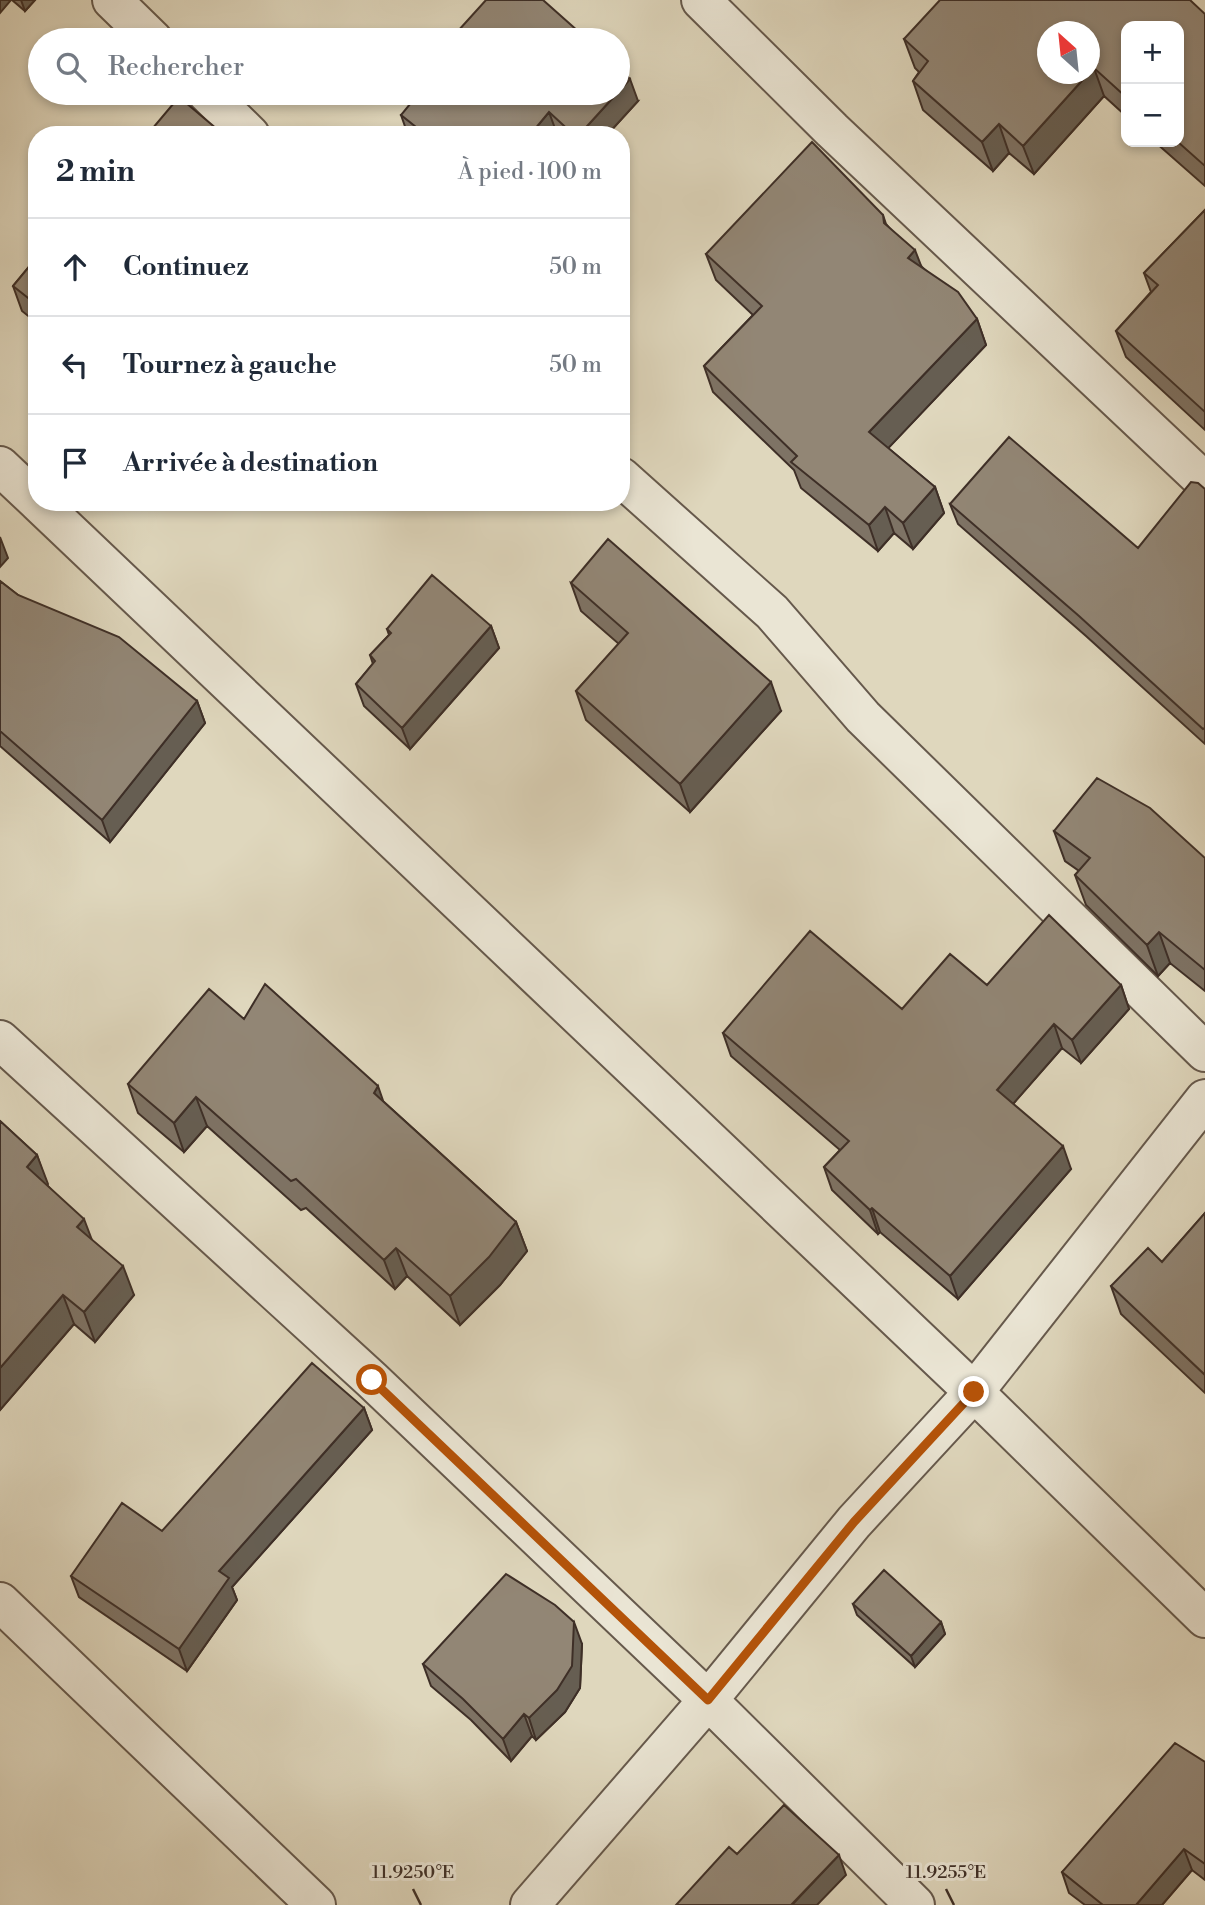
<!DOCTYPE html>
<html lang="fr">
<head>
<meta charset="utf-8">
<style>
  :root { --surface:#fff; --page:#f6f6f7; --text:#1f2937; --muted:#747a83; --line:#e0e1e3 }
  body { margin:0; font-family:"Libre Bodoni",serif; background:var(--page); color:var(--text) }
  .controls { position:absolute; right:21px; top:21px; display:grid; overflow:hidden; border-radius:14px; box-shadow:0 4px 10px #0003 }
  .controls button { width:63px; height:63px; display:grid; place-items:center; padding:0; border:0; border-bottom:2px solid var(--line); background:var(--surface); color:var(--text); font:35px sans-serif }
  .compass { position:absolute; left:1037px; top:21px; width:63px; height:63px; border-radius:50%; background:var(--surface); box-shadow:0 4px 10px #0003; rotate:333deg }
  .stop { position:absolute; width:21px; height:21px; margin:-16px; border:5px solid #b45309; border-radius:50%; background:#fff }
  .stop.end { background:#b45309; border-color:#fff; box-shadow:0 2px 7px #0008 }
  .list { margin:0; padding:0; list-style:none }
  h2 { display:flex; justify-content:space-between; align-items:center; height:91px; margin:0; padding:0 28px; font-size:30px }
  h2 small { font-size:23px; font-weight:400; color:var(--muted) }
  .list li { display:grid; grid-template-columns:46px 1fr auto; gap:21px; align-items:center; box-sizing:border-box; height:98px; padding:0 28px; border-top:2px solid var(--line) }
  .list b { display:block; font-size:26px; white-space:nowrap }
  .list em { font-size:23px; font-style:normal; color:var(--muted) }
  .icon { flex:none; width:38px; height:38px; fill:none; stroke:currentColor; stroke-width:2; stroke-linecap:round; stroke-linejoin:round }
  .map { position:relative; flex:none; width:1205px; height:1905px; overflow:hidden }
  .search { position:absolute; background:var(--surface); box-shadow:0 4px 10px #0003; left:28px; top:28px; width:602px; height:77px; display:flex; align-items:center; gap:18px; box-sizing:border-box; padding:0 24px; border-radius:38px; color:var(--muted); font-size:26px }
  .panel { position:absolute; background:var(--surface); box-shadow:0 4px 10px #0003; left:28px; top:126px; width:602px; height:385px; border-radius:28px }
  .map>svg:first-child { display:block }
</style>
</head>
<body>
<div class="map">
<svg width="1205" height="1905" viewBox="0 0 1205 1905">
  <rect width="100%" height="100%" fill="#dfd7bd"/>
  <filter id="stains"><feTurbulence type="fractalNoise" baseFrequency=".00286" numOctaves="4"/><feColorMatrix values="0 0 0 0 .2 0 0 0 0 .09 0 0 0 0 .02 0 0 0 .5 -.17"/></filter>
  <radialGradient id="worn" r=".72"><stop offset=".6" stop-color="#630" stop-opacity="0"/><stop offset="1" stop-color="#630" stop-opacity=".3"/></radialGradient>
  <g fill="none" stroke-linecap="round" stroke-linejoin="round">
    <g stroke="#66594c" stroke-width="42">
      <path id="minor" d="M112,0L153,40
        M701,0L832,130L1205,482
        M207,93L250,135
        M0,466L37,501
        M621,477L772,612L863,717L1205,1052
        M38,502L974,1392L1205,1618
        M0,1040L372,1380L708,1700L915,1905
        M0,1602L316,1905
        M530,1905L708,1700L854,1522L974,1392L1205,1099"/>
    </g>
    <use href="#minor" stroke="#eae5d4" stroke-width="38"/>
  </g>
  <path fill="#7e7365" stroke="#3e2f27" stroke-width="2" d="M12,0H35L25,11Z
    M1205,14V186L1155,142H1179L1126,26V116L1104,96L1034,174L1009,153L993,171L923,110L913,81L919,72L915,68L904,39Z
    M458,31L588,40H461Z
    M638,101L607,135H558L557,134L556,135H408L401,115Z
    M1205,210V430L1126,357L1116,331L1151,292L1144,273Z
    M883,215L886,224L922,267L977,319L986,345L888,448L935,487L944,513L913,549L894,533L878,551L801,488L794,470L713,392L704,366L753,315L716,280L706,254Z
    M37,257V323L22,311L13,286Z
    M1205,489V744L1086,636L958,524L950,504L1138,548Z
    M0,581L18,595L197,701L205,723L110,842L0,746Z
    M571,583L781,711L690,812L586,720L576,691L619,644L581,611Z
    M491,626L499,648L410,749L364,706L356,684L373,664L370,655L389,635L387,629Z
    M1054,831L1205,858V991L1170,963L1158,976L1086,905L1075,875L1079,871L1065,861Z
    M987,985H1121L1129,1009L1081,1063L1062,1048L1013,1104L1071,1169L958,1299L880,1232L878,1234L832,1190L824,1167L840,1150L731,1056L723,1033L902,1009Z
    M244,1019L384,1102L516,1222L527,1251L500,1285L460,1325L407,1276L395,1289L306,1208L301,1210L207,1126L184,1152L138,1113L128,1084Z
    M0,1121L37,1155L47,1185L92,1240L134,1295L95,1342L74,1324L0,1410Z
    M1205,1213V1393L1121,1314L1111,1286L1162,1262Z
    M364,1408L372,1430L232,1587L237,1600L187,1671L79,1597L71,1576L162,1531Z
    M853,1604L941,1622L945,1634L915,1667L857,1615Z
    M582,1644L580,1688L565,1712L536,1740L532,1736L511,1761L471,1720L431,1686L423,1664Z
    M1205,1762V1880L1192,1870L1162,1905H1085L1069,1893L1062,1872Z"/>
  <path fill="#665e52" stroke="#3e2f27" stroke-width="2" d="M0,0H11L0,13Z
    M21,0H35L25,11Z
    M1094,68L1104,96L1034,174L1023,146L1088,74H1089Z
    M630,79L638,101L607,135H579Z
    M549,112L557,134L556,135H530Z
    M999,124L1009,153L993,171L982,142Z
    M915,250L925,276L908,258Z
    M977,319L986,345L879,458L869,432Z
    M935,487L944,513L913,549L903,523Z
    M885,507L894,533L878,551L869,525Z
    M0,537L8,558L0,567Z
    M491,626L499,648L410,749L402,728Z
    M771,682L781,711L690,812L680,784Z
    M197,701L205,723L110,842L102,820Z
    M1159,932L1170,963L1158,976L1147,945Z
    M1121,985L1129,1009L1081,1063L1072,1040Z
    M1054,1024L1062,1048L1005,1113L997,1090Z
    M378,1086L388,1115L374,1093Z
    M196,1097L207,1126L184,1152L174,1123Z
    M1063,1146L1071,1169L958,1299L950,1276Z
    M37,1155L48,1184L38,1197L27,1167Z
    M872,1208L880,1232L878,1234L870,1210Z
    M84,1219L95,1248L77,1227Z
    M516,1222L527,1251L500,1285L460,1325L450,1296Z
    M396,1248L407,1276L395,1289L384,1260Z
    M123,1266L134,1295L95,1342L84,1312Z
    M63,1295L74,1324L0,1410V1368Z
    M364,1408L372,1430L232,1587L237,1600L187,1671L179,1649L219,1571Z
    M574,1622L582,1644L580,1688L565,1712L536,1740L529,1718Z
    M941,1622L945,1634L915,1667L911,1656Z
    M524,1714L532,1736L511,1761L503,1739Z
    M1184,1849L1192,1870L1162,1905H1136Z
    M839,1855L846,1875L817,1905H792Z"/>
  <path fill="#928675" stroke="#3e2f27" stroke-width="2" d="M486,0H543L588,40H462L465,37L458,31Z
    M940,0H1190L1205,14V166L1178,142H1179V26H1126V97L1094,68L1089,72V32H1047V74H1088L1023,146L999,124L982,142L913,81L928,61L904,39Z
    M618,67L630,79L579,135H574L549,112L530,135H426L401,115L419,93H618Z
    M179,97L224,135H147Z
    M812,142L883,215L884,223L915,250L908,258L958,292L977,319L869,432L935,487L903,523L885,507L869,525L791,462L797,456L704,366L762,306L706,254Z
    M1205,210V412L1116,331L1158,285L1144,273Z
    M37,257V305L13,286Z
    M1009,437L1138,548L1191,482L1198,483L1205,489V728L1203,729L1079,616L950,504Z
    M608,539L771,682L680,784L576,691L628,633L571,583Z
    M432,575L491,626L402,728L356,684L375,661L370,655L391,633L387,629Z
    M0,581L18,595L119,637L197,701L102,820L0,731Z
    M1097,778L1150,808L1205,858V970L1159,932L1147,945L1075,875L1090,858L1054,831Z
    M1049,915L1121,985L1072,1040L1054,1024L997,1090L1063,1146L950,1276L872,1208L870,1210L824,1167L849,1141L723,1033L810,931L902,1009L950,954L987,985Z
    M265,984L378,1086L374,1093L516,1222L489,1257L450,1296L396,1248L384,1260L296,1179L291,1181L196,1097L174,1123L128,1084L209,989L244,1019Z
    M0,1121L37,1155L27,1167L84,1219L77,1227L123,1266L84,1312L63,1295L0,1368Z
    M1205,1213V1375L1111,1286L1148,1248L1162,1262Z
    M312,1363L364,1408L219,1571L229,1578L179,1649L71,1576L122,1503L162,1531Z
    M884,1570L941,1622L911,1656L853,1604Z
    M506,1574L555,1605L574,1622L572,1666L557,1690L529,1718L524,1714L503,1739L463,1699L423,1664Z
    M1175,1743L1205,1762V1864L1184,1849L1136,1905H1103L1062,1872Z
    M784,1805L839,1855L792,1904L793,1905H676L729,1847L737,1854Z"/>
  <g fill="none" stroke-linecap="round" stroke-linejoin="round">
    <path stroke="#b45309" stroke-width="9" d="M372,1380L708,1700L854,1522L974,1392"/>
  </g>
  <path fill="none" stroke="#3e2f27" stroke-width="2.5" d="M413,1889L421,1905M946,1889L954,1905"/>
  <g font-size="18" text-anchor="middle" fill="#3e2f27" stroke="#eae5d4" stroke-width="6" stroke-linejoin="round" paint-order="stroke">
    <text x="413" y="1878">11.9250°E</text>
    <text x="946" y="1878">11.9255°E</text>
  </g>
  <rect width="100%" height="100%" filter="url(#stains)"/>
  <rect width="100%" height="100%" fill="url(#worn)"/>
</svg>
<div class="controls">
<button>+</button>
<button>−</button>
</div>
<svg class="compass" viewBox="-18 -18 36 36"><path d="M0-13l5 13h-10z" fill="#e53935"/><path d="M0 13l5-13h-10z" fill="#747a83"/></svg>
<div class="stop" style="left:372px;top:1380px"></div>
<div class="stop end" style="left:974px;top:1392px"></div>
<div class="search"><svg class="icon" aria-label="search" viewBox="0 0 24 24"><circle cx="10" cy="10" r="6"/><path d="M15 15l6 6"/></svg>Rechercher</div>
<section class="panel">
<h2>2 min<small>À pied · 100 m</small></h2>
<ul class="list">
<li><svg class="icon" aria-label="ahead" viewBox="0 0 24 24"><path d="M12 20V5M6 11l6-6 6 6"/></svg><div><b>Continuez</b></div><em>50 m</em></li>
<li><svg class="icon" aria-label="left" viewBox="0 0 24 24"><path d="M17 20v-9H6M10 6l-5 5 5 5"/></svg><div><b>Tournez à gauche</b></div><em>50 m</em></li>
<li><svg class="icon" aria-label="arrive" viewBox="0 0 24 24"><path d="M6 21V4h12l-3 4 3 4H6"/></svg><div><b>Arrivée à destination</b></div></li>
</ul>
</section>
</div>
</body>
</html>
